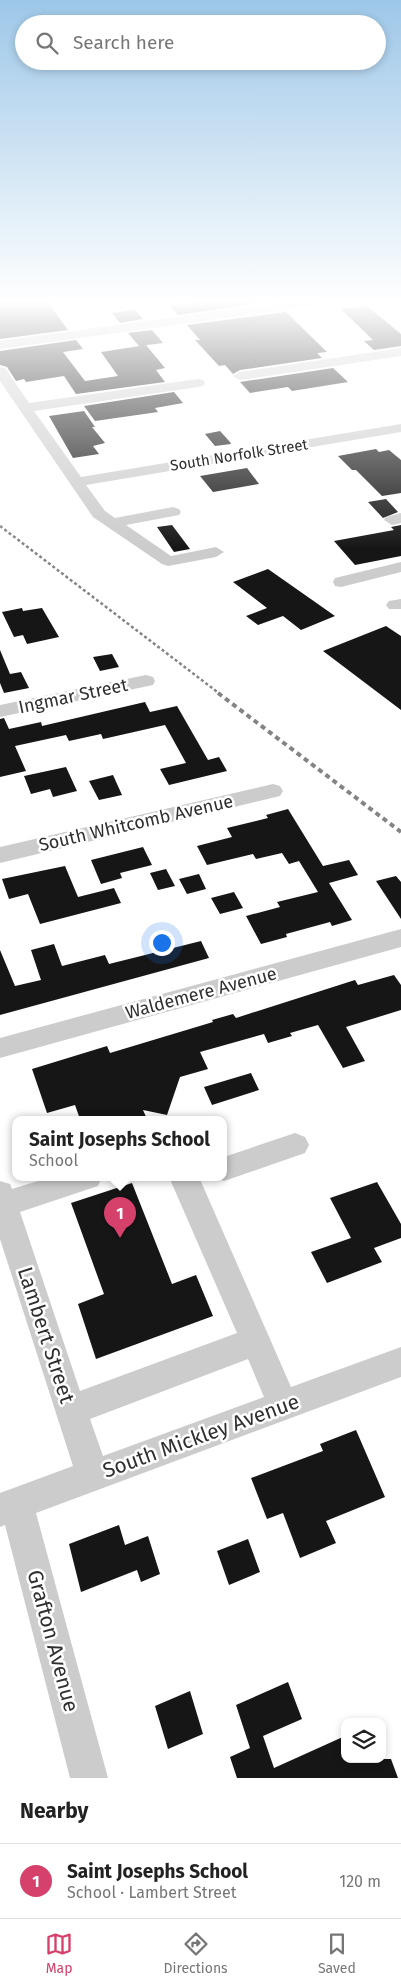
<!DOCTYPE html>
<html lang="en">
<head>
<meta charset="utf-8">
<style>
  :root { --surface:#fff; --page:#f2f2f2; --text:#222; --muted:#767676; --line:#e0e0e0; --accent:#d5416b }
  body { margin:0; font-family:"Fira Sans",sans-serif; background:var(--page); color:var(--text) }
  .controls { position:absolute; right:15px; bottom:15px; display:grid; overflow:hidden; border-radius:10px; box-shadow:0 2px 8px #0003 }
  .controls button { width:45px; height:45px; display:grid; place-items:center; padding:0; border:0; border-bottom:1px solid var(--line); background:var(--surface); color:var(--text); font:25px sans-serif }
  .you { position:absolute; left:161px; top:942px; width:18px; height:18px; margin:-12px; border:4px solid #fff; border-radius:50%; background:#1a73e8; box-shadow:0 0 0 8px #1a73e833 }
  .badge { display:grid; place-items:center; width:32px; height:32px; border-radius:50%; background:var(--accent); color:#fff; font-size:16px; font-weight:700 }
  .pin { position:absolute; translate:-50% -41px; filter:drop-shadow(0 1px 2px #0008) }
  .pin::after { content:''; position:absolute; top:26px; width:18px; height:15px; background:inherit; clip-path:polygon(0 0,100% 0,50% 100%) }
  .popup { position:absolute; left:12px; top:1116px; width:215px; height:65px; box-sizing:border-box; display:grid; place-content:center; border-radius:10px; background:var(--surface); filter:drop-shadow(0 1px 4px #0005); font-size:16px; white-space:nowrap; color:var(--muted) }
  .popup b { font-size:19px; color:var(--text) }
  .popup::after { content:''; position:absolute; left:50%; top:100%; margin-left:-10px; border:10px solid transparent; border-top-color:var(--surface) }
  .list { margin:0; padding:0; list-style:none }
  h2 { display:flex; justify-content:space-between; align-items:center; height:65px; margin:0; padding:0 20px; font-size:21px }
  h2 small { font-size:16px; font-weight:400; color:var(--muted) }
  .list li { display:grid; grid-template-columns:32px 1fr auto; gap:15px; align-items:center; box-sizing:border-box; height:75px; padding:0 20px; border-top:1px solid var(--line) }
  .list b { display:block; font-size:19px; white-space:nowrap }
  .list p { margin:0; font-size:16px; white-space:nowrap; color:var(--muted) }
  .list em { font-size:16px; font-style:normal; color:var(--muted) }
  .icon { flex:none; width:28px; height:28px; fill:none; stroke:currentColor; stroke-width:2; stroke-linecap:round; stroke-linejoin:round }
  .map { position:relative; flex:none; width:401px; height:1778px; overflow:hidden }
  .search { position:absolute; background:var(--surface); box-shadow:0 2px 8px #0003; left:15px; right:15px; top:15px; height:55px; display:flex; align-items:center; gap:12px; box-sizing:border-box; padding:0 18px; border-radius:28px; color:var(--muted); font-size:19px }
  .sheet { height:140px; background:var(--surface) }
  nav { display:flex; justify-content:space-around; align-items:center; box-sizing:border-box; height:70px; border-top:1px solid var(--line); background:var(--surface); font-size:14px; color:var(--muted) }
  nav a { display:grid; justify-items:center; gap:2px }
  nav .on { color:var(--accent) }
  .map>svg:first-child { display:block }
</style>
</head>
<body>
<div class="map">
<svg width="401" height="1778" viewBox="0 0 401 1778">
  <rect width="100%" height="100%" fill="#fff"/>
  <path fill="#161616" d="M0,300H46L68,330L0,339Z
    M199,300H273L274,301L178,315L169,305Z
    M367,306L401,334V346L374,350L364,341L373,340L341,309Z
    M135,310L143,319L120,323L112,313Z
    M286,312L327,352L317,353L322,358L240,370L233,374L225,365L219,366L195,340H200L187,325Z
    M152,330L163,343L139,346L128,333Z
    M76,340L83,349L63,352L85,381L118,376L101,352L146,345L165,368L156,370L165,382L76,394L64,376L26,382L24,379L16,381L7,367L0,365V351Z
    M333,368L348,382L292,391L288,387L250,393L240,382Z
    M174,392L183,403L155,408L158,412L95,421L84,406Z
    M84,411L95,427H92L105,443L93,446L99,454L73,458L49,416Z
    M220,431L230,442L231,444L215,446L205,434Z
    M376,449L379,452L389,450L401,460V493L382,496L356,470H352L338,456Z
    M247,468L259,484L213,492L200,476Z
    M386,499L398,512L383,518L368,502Z
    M172,525L190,549L174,552L157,527Z
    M401,525V556L355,565L334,541L394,530L391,527Z
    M268,569L335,616L301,630L283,616L258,625L246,616L267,608L233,582Z
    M22,608L23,611L42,608L59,637L27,644L23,635L14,637L2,612Z
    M386,626L401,636V710L323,651Z
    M0,650L10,674L21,672L29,688L4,693L0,683Z
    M112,654L119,667L100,671L93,657Z
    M145,702L150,712L177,706L208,760L219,757L227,771L169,785L160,769L186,763L165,725L103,739L101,734L69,741L66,735L15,746L26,771L0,777V719L4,718L9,729L41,722L42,726Z
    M66,767L77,791L53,797L50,789L31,794L24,776Z
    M113,775L122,795L99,800L89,781Z
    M288,809L323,866L349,860L358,875L329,883L352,920L332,926L330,922L286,934L287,937L261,944L246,916L280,907L277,902L318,892L299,861L289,864L282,853L256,859L253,854L207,865L197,846L232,837L227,828L268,818L266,815Z
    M143,847L152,865L120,873L122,878L101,884L91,860Z
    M65,866L78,897L114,888L121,903L40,924L28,894L9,899L2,879Z
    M166,869L175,886L158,890L150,873Z
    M199,874L206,889L187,894L179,879Z
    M396,876L401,882V919L376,881Z
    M234,892L243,908L220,914L211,898Z
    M201,941L209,958L0,1015V950L15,986L41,980L31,950L54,944L62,966L105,955L109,964Z
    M394,975L401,985V1010L346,1027L365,1061L343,1068L318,1025L290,1033L292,1036L268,1043L264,1034L200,1052L208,1069L180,1077L167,1115L143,1110L147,1119H80L75,1105L47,1113L32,1069L107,1046L110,1053L213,1022L212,1020L233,1014L236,1018L355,980L358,985Z
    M251,1073L259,1090L212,1105L204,1087Z
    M377,1182L401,1224V1238L374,1248L382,1262L327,1283L311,1252L351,1238L330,1198Z
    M132,1183L172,1284L196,1275L213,1316L96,1359L78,1304L104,1294L71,1203Z
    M356,1430L385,1497L326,1521L336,1543L300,1558L283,1513L267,1519L251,1478L323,1451L320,1444Z
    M119,1525L125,1545L148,1536L160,1574L141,1582L137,1570L81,1592L69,1544Z
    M248,1539L260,1572L229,1585L217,1551Z
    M288,1682L302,1719L263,1736L274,1768L345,1736V1759H391L398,1778H237L230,1757L250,1748L236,1705Z
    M190,1691L203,1734L168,1749L155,1706Z"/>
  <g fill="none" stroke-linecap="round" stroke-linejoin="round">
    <path fill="#ccc" fill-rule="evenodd" d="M298,300H333L327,304L0,349V341Z
      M401,348V356L240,380L233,376L240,372Z
      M0,367L5,368L29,403L198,379L203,380L205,383L203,386L198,387L34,411L81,477L401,424V432L86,485L105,511L115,518L173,507L179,509L181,512L179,515L126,525L171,556L216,547L224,552L216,557L168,566L162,564L93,517L0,381Z
      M401,513V523L392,525L384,520L386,517Z
      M401,562V572L341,587L335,586L333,582L335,578Z
      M401,599V609H389L386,605L389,601Z
      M146,675L153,677L155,681L153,685L0,717V705Z
      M273,784L280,786L283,791L280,796L0,863V847Z
      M401,929V947L0,1058V1038Z
      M295,1133L305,1137L309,1145L305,1153L224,1181L214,1177H224V1157Z
      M51,1177H102L98,1186L20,1212L80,1391L237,1333L169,1177H199L291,1387L401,1347V1377L36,1513L108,1778H70L5,1525L0,1527V1493L73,1466L0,1239V1181L10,1184L12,1189ZM248,1359L264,1397L103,1456L90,1419Z"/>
    <path stroke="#848484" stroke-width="2.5" stroke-dasharray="3 2.5" stroke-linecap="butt" d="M0,526L220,694"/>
    <path stroke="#848484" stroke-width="4" stroke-dasharray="5 4" stroke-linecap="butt" d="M218,693L401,832"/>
  </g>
  <linearGradient id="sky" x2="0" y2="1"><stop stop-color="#9dc7e8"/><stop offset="0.55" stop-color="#fff"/><stop offset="1" stop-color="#fff" stop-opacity="0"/></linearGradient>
  <rect width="401" height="549" fill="url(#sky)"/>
  <g text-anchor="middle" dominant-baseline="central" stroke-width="5" stroke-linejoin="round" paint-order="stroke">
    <g font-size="15" fill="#2f2f2f" stroke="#fff">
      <text transform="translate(239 455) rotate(-9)">South Norfolk Street</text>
    </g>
    <g font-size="18" fill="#2f2f2f" stroke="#fff">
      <text transform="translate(73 696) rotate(-12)">Ingmar Street</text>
      <text transform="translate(136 823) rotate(-13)">South Whitcomb Avenue</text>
      <text transform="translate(201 993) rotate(-15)">Waldemere Avenue</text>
    </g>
    <g font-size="21" fill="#2f2f2f" stroke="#fff">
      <text transform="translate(46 1335) rotate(72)">Lambert Street</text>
      <text transform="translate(201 1436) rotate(-20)">South Mickley Avenue</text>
      <text transform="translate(53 1641) rotate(75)">Grafton Avenue</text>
    </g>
  </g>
</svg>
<div class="controls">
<button><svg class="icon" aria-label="layers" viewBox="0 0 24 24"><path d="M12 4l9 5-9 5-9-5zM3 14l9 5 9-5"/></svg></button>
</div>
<div class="you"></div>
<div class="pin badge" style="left:120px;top:1238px">1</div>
<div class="popup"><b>Saint Josephs School</b>School</div>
<div class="search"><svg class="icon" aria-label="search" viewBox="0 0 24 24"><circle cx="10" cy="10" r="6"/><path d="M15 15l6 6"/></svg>Search here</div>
</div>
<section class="sheet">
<h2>Nearby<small></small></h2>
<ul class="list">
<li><span class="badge">1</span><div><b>Saint Josephs School</b><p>School · Lambert Street</p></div><em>120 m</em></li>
</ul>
</section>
<nav>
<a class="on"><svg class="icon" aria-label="map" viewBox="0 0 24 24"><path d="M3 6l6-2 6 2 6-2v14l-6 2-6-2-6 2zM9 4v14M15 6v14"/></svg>Map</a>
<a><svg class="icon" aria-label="directions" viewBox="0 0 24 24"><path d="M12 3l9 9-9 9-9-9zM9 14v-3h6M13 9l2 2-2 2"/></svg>Directions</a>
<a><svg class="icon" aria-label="saved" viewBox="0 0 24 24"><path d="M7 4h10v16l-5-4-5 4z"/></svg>Saved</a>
</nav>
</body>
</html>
